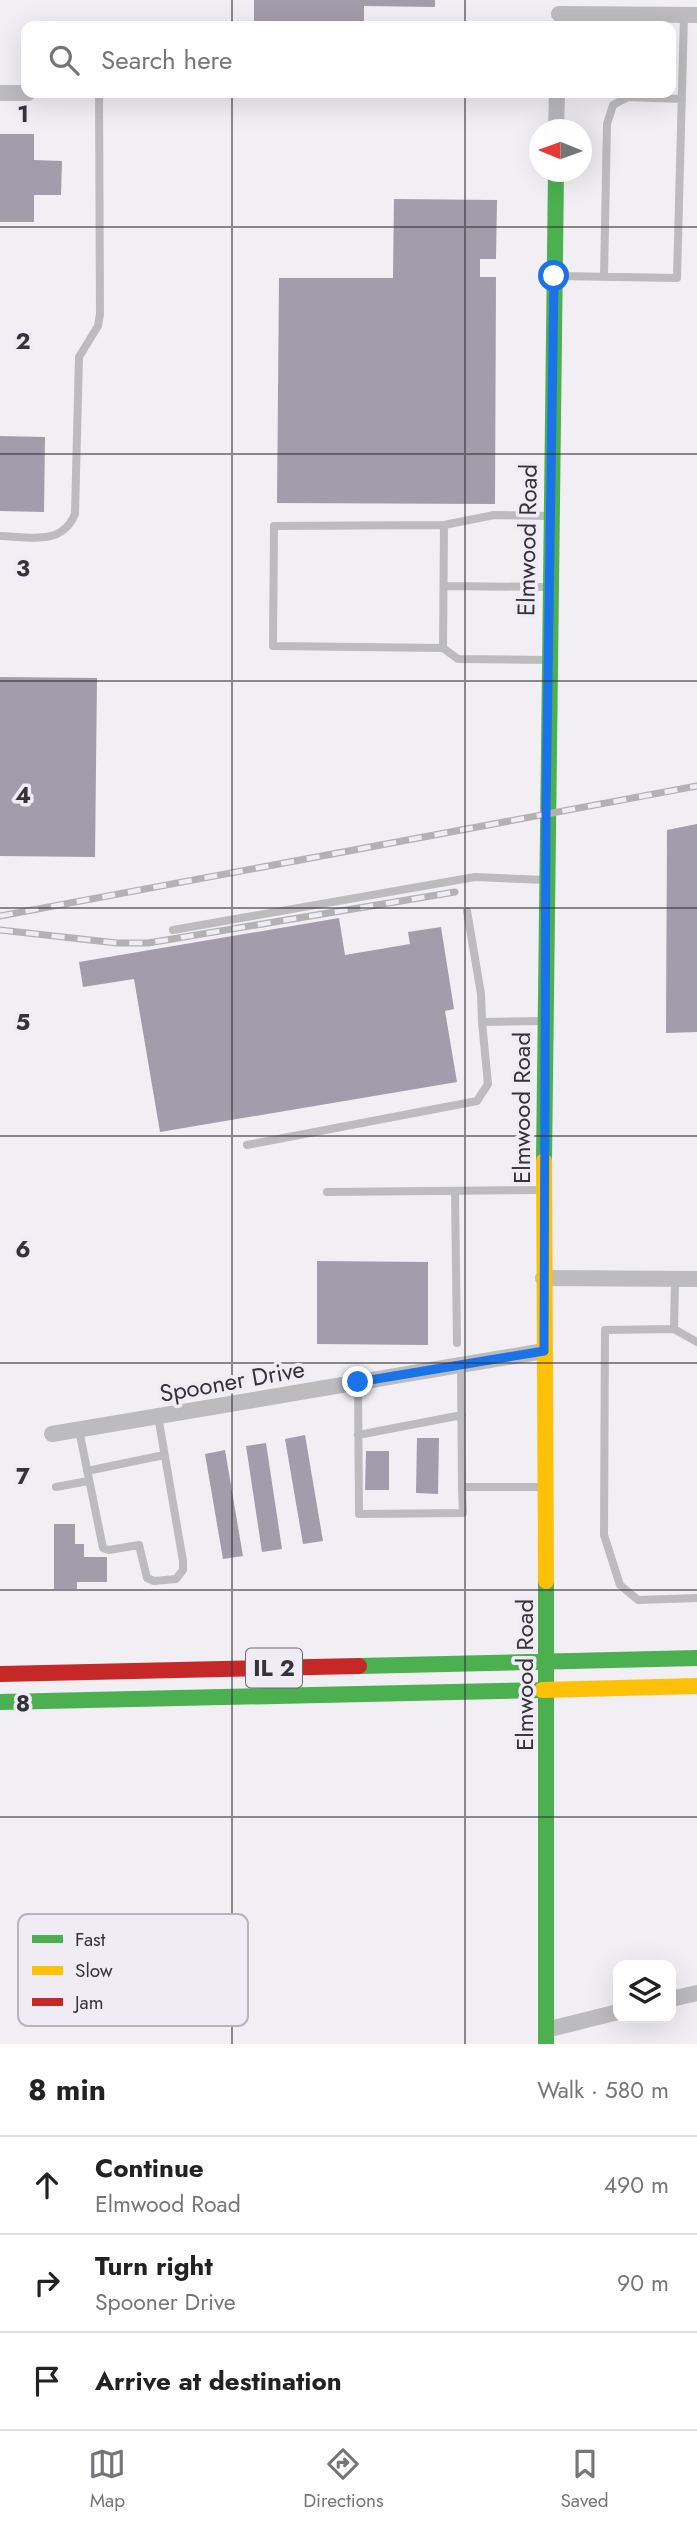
<!DOCTYPE html>
<html lang="en">
<head>
<meta charset="utf-8">
<style>
  :root { --surface:#fff; --page:#f2f2f2; --text:#222; --muted:#767676; --line:#e0e0e0; --accent:#767479 }
  body { margin:0; font-family:Jost,sans-serif; background:var(--page); color:var(--text) }
  .controls { position:absolute; right:21px; bottom:21px; display:grid; overflow:hidden; border-radius:14px; box-shadow:0 7px 28px #0002 }
  .controls button { width:63px; height:63px; display:grid; place-items:center; padding:0; border:0; border-bottom:2px solid var(--line); background:var(--surface); color:var(--text); font:35px sans-serif }
  .compass { position:absolute; left:529px; top:119px; width:63px; height:63px; border-radius:50%; background:var(--surface); box-shadow:0 7px 28px #0002; rotate:271deg }
  .stop { position:absolute; width:21px; height:21px; margin:-16px; border:5px solid #1a73e8; border-radius:50%; background:#fff }
  .stop.end { background:#1a73e8; border-color:#fff; box-shadow:0 2px 7px #0008 }
  .list { margin:0; padding:0; list-style:none }
  h2 { display:flex; justify-content:space-between; align-items:center; height:91px; margin:0; padding:0 28px; font-size:30px }
  h2 small { font-size:23px; font-weight:400; color:var(--muted) }
  .list li { display:grid; grid-template-columns:46px 1fr auto; gap:21px; align-items:center; box-sizing:border-box; height:98px; padding:0 28px; border-top:2px solid var(--line) }
  .list b { display:block; font-size:26px; white-space:nowrap }
  .list p { margin:0; font-size:23px; white-space:nowrap; color:var(--muted) }
  .list em { font-size:23px; font-style:normal; color:var(--muted) }
  .icon { flex:none; width:38px; height:38px; fill:none; stroke:currentColor; stroke-width:2; stroke-linecap:round; stroke-linejoin:round }
  .map { position:relative; flex:none; width:697px; height:2044px; overflow:hidden }
  .search { position:absolute; background:var(--surface); box-shadow:0 7px 28px #0002; left:21px; right:21px; top:21px; height:77px; display:flex; align-items:center; gap:18px; box-sizing:border-box; padding:0 24px; border-radius:14px; color:var(--muted); font-size:26px }
  .sheet { height:385px; background:var(--surface) }
  nav { display:flex; justify-content:space-around; align-items:center; box-sizing:border-box; height:98px; border-top:2px solid var(--line); background:var(--surface); font-size:19px; color:var(--muted) }
  nav a { display:grid; justify-items:center; gap:4px }
  nav .on { color:var(--accent) }
  .map>svg:first-child { display:block }
</style>
</head>
<body>
<div class="map">
<svg width="697" height="2044" viewBox="0 0 697 2044">
  <rect width="100%" height="100%" fill="#f1eef4"/>
  <path fill="#a39cab" d="M254,0H435V7L364,6V26H254Z
    M0,134H34V160L62,161L61,195H34V222H0Z
    M394,199L497,200L496,259H480V277H496L495,504L277,503L279,278H393Z
    M0,436L45,437L44,512L0,511Z
    M0,677L97,678L95,857L0,856Z
    M697,824V1032L666,1033L667,830Z
    M339,918L345,955L410,944L408,932L441,927L454,1009L445,1011L457,1082L160,1132L134,979L83,987L79,962Z
    M317,1261L428,1262V1345L317,1344Z
    M305,1435L323,1541L303,1544L285,1439Z
    M417,1438H439L438,1494L416,1493Z
    M266,1443L282,1549L262,1552L246,1446Z
    M225,1450L243,1556L223,1559L205,1454Z
    M366,1451H389V1490H365Z
    M54,1524H75V1544H84V1557H107V1582H77V1589H54Z"/>
  <g fill="none" stroke-linecap="round" stroke-linejoin="round">
    <path stroke="#bcbbbe" stroke-width="8" d="M556,276L677,278L684,15
      M604,277L607,124L613,105L628,97L682,99
      M0,536C30,537 62,546 75,514L79,357L98,326L100,314L99,93
      M444,586L549,587
      M443,648L444,525
      M548,660L458,659L443,648L273,646L274,526L444,525L494,515L550,516
      M467,911L481,994L482,1022
      M173,930L475,877L546,880
      M247,1145L477,1101L488,1084L482,1022L545,1021
      M455,1191L457,1343
      M327,1192L541,1190
      M674,1329L675,1279
      M697,1342L674,1329L605,1330L604,1535L620,1585L638,1600L697,1598
      M461,1365L462,1487H543
      M358,1382L359,1514L463,1513L462,1487
      M79,1430L103,1548L109,1550L139,1545L147,1578L154,1581L176,1579L183,1570V1561L158,1416
      M358,1435L462,1415
      M87,1471L164,1455
      M56,1487L88,1481"/>
    <path stroke="#bcbbbe" stroke-width="16" d="M559,14L697,15
      M0,93H28
      M556,130L557,93
      M543,1278L697,1279
      M52,1434L544,1351
      M671,1999L697,1993
      M546,2030L618,2012"/>
    <path stroke="#4caf50" stroke-width="16" d="M544,1161L556,172
      M359,1666L697,1658
      M0,1702L542,1690
      M546,2044V1581"/>
    <path stroke="#ffc107" stroke-width="16" d="M544,1161L546,1581
      M542,1690L697,1686"/>
    <path stroke="#c62828" stroke-width="16" d="M0,1674L359,1666"/>
    <g stroke="#b2b2b4" stroke-width="7">
      <path id="rail" d="M0,916L697,786
        M0,930L117,943H148L455,892"/>
    </g>
    <use href="#rail" stroke="#f0ecf6" stroke-width="4.5" stroke-dasharray="13" stroke-linecap="butt"/>
  </g>
  <g fill="none" stroke-linecap="round" stroke-linejoin="round">
    <path stroke="#1a73e8" stroke-width="9" d="M358,1382L544,1351L546,814L554,276"/>
  </g>
  <path fill="none" stroke="#343337" stroke-width="2" stroke-opacity="0.55" d="M232,0V26M465,0V26M232,93V2044M465,93V2044M0,227H697M0,454H697M0,681H697M0,908H697M0,1136H697M0,1363H697M0,1590H697M0,1817H697"/>
  <g text-anchor="middle" dominant-baseline="central" stroke-width="7" stroke-linejoin="round" paint-order="stroke">
    <rect fill="#f0ecf6" stroke="#6c6a70" stroke-width="2" x="246" y="1648.5" width="56" height="39" rx="5"/>
    <g font-size="23" font-weight="bold" fill="#343337">
      <text x="274" y="1668">IL 2</text>
    </g>
    <g font-size="24" fill="#343337" stroke="#f0ecf6">
      <text transform="translate(527 540) rotate(-89)">Elmwood Road</text>
      <text transform="translate(521 1108) rotate(-90)">Elmwood Road</text>
      <text transform="translate(232 1381) rotate(-10)">Spooner Drive</text>
      <text transform="translate(524 1675) rotate(-90)">Elmwood Road</text>
    </g>
  </g>
  <rect x="18" y="1914" width="230" height="112" rx="10" fill="#f0ecf6" stroke="#b8b4bd" stroke-width="2"/>
  <rect x="32" y="1935" width="31" height="8" fill="#4caf50"/>
  <rect x="32" y="1966" width="31" height="9" fill="#ffc107"/>
  <rect x="32" y="1998" width="31" height="8" fill="#c62828"/>
  <g font-size="19" fill="#343337">
    <text x="75" y="1946">Fast</text>
    <text x="75" y="1977">Slow</text>
    <text x="75" y="2009">Jam</text>
  </g>
  <g font-size="23" text-anchor="middle" font-weight="bold" fill="#343337" stroke="#f0ecf6" stroke-width="7" stroke-linejoin="round" paint-order="stroke">
    <text x="23" y="122">1</text>
    <text x="23" y="349">2</text>
    <text x="23" y="576">3</text>
    <text x="23" y="803">4</text>
    <text x="23" y="1030">5</text>
    <text x="23" y="1257">6</text>
    <text x="23" y="1484">7</text>
    <text x="23" y="1711">8</text>
  </g>
</svg>
<div class="controls">
<button><svg class="icon" aria-label="layers" viewBox="0 0 24 24"><path d="M12 4l9 5-9 5-9-5zM3 14l9 5 9-5"/></svg></button>
</div>
<svg class="compass" viewBox="-18 -18 36 36"><path d="M0-13l5 13h-10z" fill="#e53935"/><path d="M0 13l5-13h-10z" fill="#767676"/></svg>
<div class="stop" style="left:554px;top:276px"></div>
<div class="stop end" style="left:358px;top:1382px"></div>
<div class="search"><svg class="icon" aria-label="search" viewBox="0 0 24 24"><circle cx="10" cy="10" r="6"/><path d="M15 15l6 6"/></svg>Search here</div>
</div>
<section class="sheet">
<h2>8 min<small>Walk · 580 m</small></h2>
<ul class="list">
<li><svg class="icon" aria-label="ahead" viewBox="0 0 24 24"><path d="M12 20V5M6 11l6-6 6 6"/></svg><div><b>Continue</b><p>Elmwood Road</p></div><em>490 m</em></li>
<li><svg class="icon" aria-label="right" viewBox="0 0 24 24"><path d="M7 20v-9h11M14 6l5 5-5 5"/></svg><div><b>Turn right</b><p>Spooner Drive</p></div><em>90 m</em></li>
<li><svg class="icon" aria-label="arrive" viewBox="0 0 24 24"><path d="M6 21V4h12l-3 4 3 4H6"/></svg><div><b>Arrive at destination</b></div></li>
</ul>
</section>
<nav>
<a class="on"><svg class="icon" aria-label="map" viewBox="0 0 24 24"><path d="M3 6l6-2 6 2 6-2v14l-6 2-6-2-6 2zM9 4v14M15 6v14"/></svg>Map</a>
<a><svg class="icon" aria-label="directions" viewBox="0 0 24 24"><path d="M12 3l9 9-9 9-9-9zM9 14v-3h6M13 9l2 2-2 2"/></svg>Directions</a>
<a><svg class="icon" aria-label="saved" viewBox="0 0 24 24"><path d="M7 4h10v16l-5-4-5 4z"/></svg>Saved</a>
</nav>
</body>
</html>
